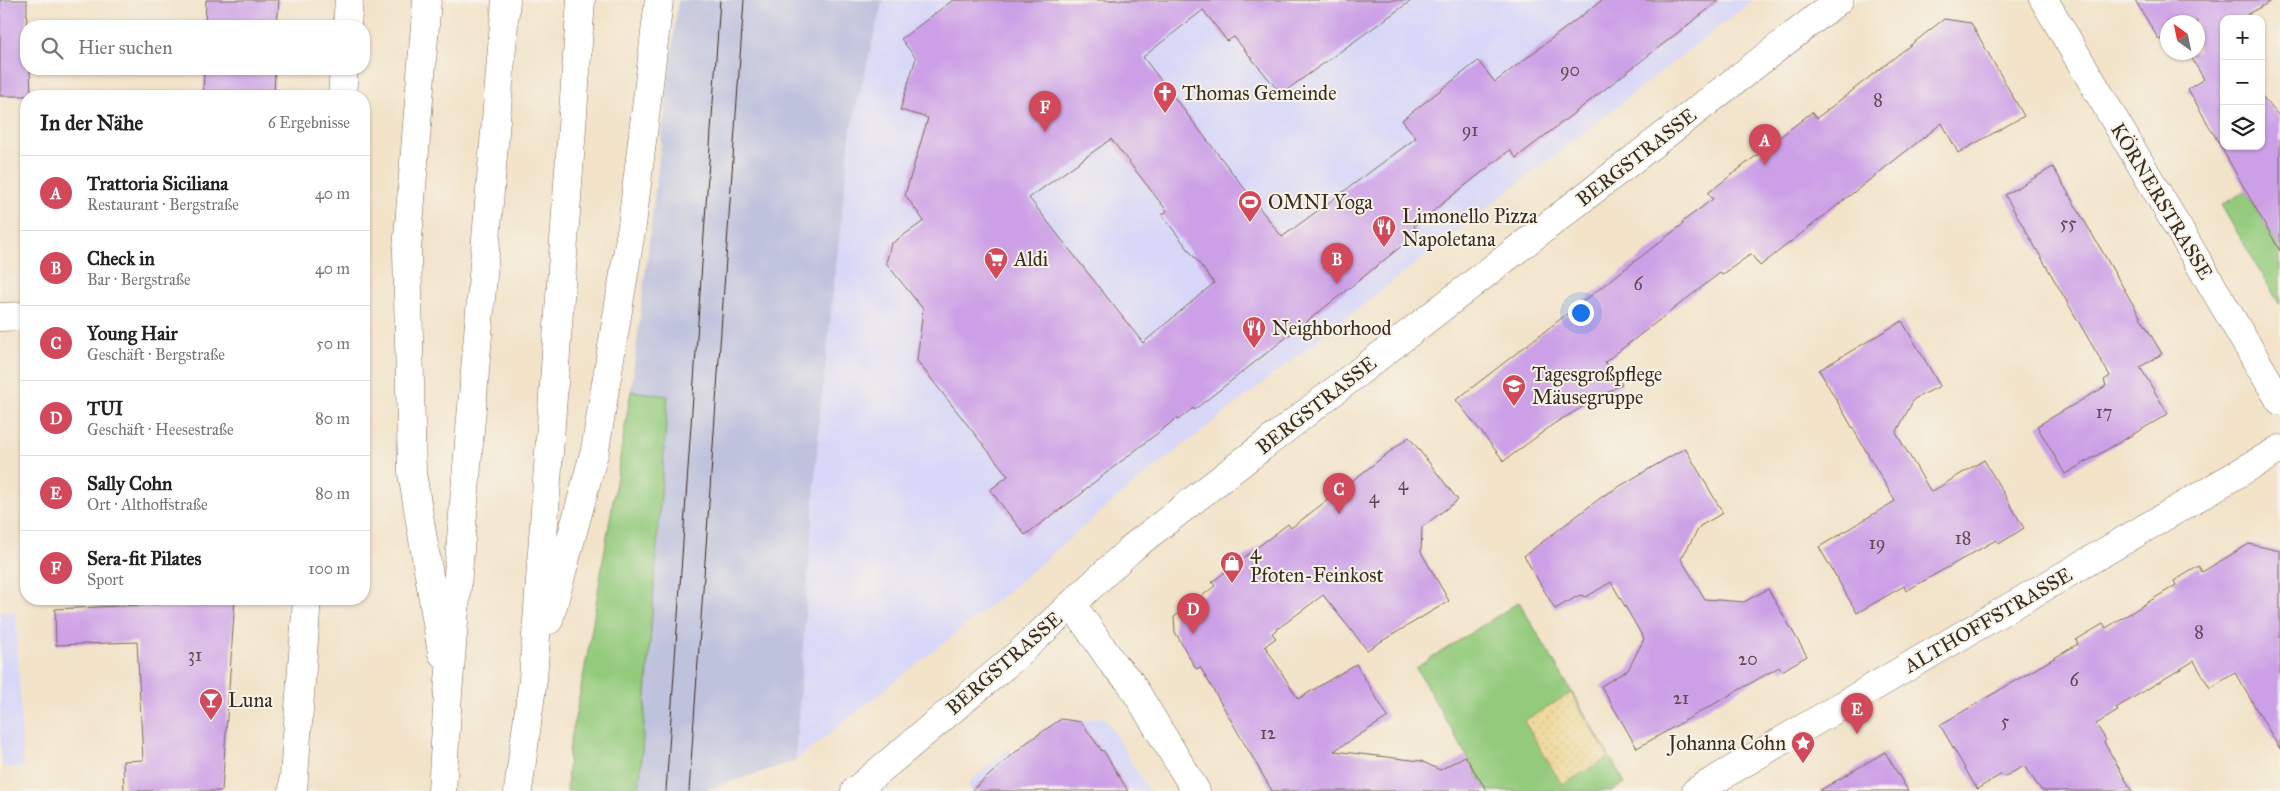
<!DOCTYPE html>
<html lang="de">
<head>
<meta charset="utf-8">
<style>
  :root { --surface:#fff; --page:#f2f2f2; --text:#202124; --muted:#757577; --line:#e0e0e0; --accent:#d1495b }
  body { margin:0; font-family:"IM FELL Great Primer",serif; background:var(--page); color:var(--text) }
  .controls { position:absolute; right:15px; top:15px; display:grid; overflow:hidden; border-radius:10px; box-shadow:0 1px 4px #0004 }
  .controls button { width:45px; height:45px; display:grid; place-items:center; padding:0; border:0; border-bottom:1px solid var(--line); background:var(--surface); color:var(--text); font:25px sans-serif }
  .compass { position:absolute; left:2160px; top:15px; width:45px; height:45px; border-radius:50%; background:var(--surface); box-shadow:0 1px 4px #0004; rotate:327deg }
  .you { position:absolute; left:1580px; top:312px; width:18px; height:18px; margin:-12px; border:4px solid #fff; border-radius:50%; background:#1a73e8; box-shadow:0 0 0 8px #1a73e833 }
  .badge { display:grid; place-items:center; width:32px; height:32px; border-radius:50%; background:var(--accent); color:#fff; font-size:16px; font-weight:700 }
  .pin { position:absolute; translate:-50% -41px; filter:drop-shadow(0 1px 2px #0008) }
  .pin::after { content:''; position:absolute; top:26px; width:18px; height:15px; background:inherit; clip-path:polygon(0 0,100% 0,50% 100%) }
  .list { margin:0; padding:0; list-style:none }
  h2 { display:flex; justify-content:space-between; align-items:center; height:65px; margin:0; padding:0 20px; font-size:21px }
  h2 small { font-size:16px; font-weight:400; color:var(--muted) }
  .list li { display:grid; grid-template-columns:32px 1fr auto; gap:15px; align-items:center; box-sizing:border-box; height:75px; padding:0 20px; border-top:1px solid var(--line) }
  .list b { display:block; font-size:19px; white-space:nowrap }
  .list p { margin:0; font-size:16px; white-space:nowrap; color:var(--muted) }
  .list em { font-size:16px; font-style:normal; color:var(--muted) }
  .icon { flex:none; width:28px; height:28px; fill:none; stroke:currentColor; stroke-width:2; stroke-linecap:round; stroke-linejoin:round }
  .map { position:relative; flex:none; width:2280px; height:791px; overflow:hidden }
  .search { position:absolute; background:var(--surface); box-shadow:0 1px 4px #0004; left:20px; top:20px; width:350px; height:55px; display:flex; align-items:center; gap:12px; box-sizing:border-box; padding:0 18px; border-radius:20px; color:var(--muted); font-size:19px }
  .panel { position:absolute; background:var(--surface); box-shadow:0 1px 4px #0004; left:20px; top:90px; width:350px; height:515px; border-radius:20px }
  .map>svg:first-child { display:block }
</style>
</head>
<body>
<div class="map">
<svg width="2280" height="791" viewBox="0 0 2280 791">
  <defs>
    <pattern id="sand-dots" width="8" height="8" patternUnits="userSpaceOnUse" patternTransform="scale(1.25)"><rect width="8" height="8" fill="#eeda9e"/><path d="M2 2h.1M6 6h.1" fill="none" stroke="#cdbb88" stroke-width="1.8" stroke-linecap="round"/></pattern>
  </defs>
  <rect width="100%" height="100%" fill="#f7f3e8"/>
  <filter id="ink" filterUnits="userSpaceOnUse"><feTurbulence type="fractalNoise" baseFrequency=".02" numOctaves="2"/><feDisplacementMap in="SourceGraphic" scale="10" xChannelSelector="R" yChannelSelector="G"/><feConvolveMatrix kernelMatrix="1 2 1 2 8 2 1 2 1" color-interpolation-filters="sRGB"/></filter>
  <filter id="wash" filterUnits="userSpaceOnUse"><feTurbulence type="fractalNoise" baseFrequency=".0096" numOctaves="4" result="noise"/><feDisplacementMap in="SourceGraphic" scale="20" xChannelSelector="R" yChannelSelector="G"/><feGaussianBlur stdDeviation="1.12" result="paint"/><feColorMatrix in="noise" values="0 0 0 0 0 0 0 0 0 0 0 0 0 0 0 0 0 1.4 0 .05"/><feComposite in="paint" operator="in"/></filter>
  <g filter="url(#wash)">
    <rect width="100%" height="100%" fill="#f2e3c9"/>
    <path fill="#d8d7f8" d="M883,0H1753L1130,487L1000,598L795,761L819,424L851,129Z
      M16,611L23,768L3,767L0,733V612Z
      M1097,717L1105,718L1149,791H969L971,789L968,783L1009,748L1013,753L1031,738L1036,744L1040,741L1042,730L1060,718L1085,721Z"/>
    <path fill="#bfc2dd" d="M678,0H883L851,129L819,424L795,761L702,791H639L668,397L631,391Z"/>
    <path fill="#93ca7c" stroke="#677a4d" d="M2246,191L2280,251V305L2221,205Z
      M631,391L668,396L639,791H567L569,750L589,646Z
      M1519,602L1625,783L1612,791H1487L1416,668Z"/>
    <path fill="url(#sand-dots)" stroke="#94825e" d="M1571,693L1609,757L1562,785L1524,721Z"/>
    <g id="blocks">
      <path fill="#cca0e6" fill-rule="evenodd" d="M0,0H27L26,69H30L31,96H0Z
        M206,0H279L277,26H205Z
        M953,0H1412L1281,94L1234,37L1227,41L1203,10L1143,57L1282,237L1416,138L1402,120L1478,61L1495,82L1602,0H1720L1516,158L1510,150L1414,226L1419,232L1362,278L1194,410L1193,408L1178,420L1177,418L1083,491L1084,492L1025,535L990,490L1008,476L917,361L923,309L886,263L891,244L924,221L905,195L928,118L900,110L916,58L901,39ZM1111,139L1167,211L1162,215L1214,283L1143,343L1029,198Z
        M2135,0H2273L2240,19H2224V146H2261V95L2280,117V251L2188,89L2204,79L2188,52H2198V22H2168V35L2159,40Z
        M1944,19L1971,23L2024,116L1958,153L1942,123L1760,266L1751,254L1722,275L1720,273L1605,362L1622,384L1555,423L1504,461L1456,400L1683,224L1682,222L1713,199L1708,193L1730,176L1812,112L1817,118Z
        M204,69H275L274,96H203Z
        M2053,167L2162,354L2140,367L2168,414L2065,474L2037,426L2106,386L2104,380L2110,376L2005,195Z
        M1902,321L1940,386L1914,399L1896,433L1931,492L1984,460L2024,528L1999,544L1996,540L1906,591L1904,586L1857,613L1819,547L1895,501L1819,370Z
        M1409,437L1458,500L1422,527L1421,552L1449,601L1367,650L1323,595L1272,633L1276,638L1265,646L1298,699L1356,664L1388,717L1334,751L1421,761L1440,770L1465,756L1487,791H1272L1200,667L1196,669L1175,632L1174,617L1215,586L1212,582L1288,524L1291,528Z
        M1685,448L1723,513L1700,526L1681,559L1705,599L1744,602L1768,589L1807,656L1782,671L1779,667L1637,748L1601,686L1628,670L1644,639L1611,582L1586,597L1580,595L1555,609L1524,556L1603,496Z
        M2249,544L2280,551V749L2235,673L2210,688L2194,661L2116,708L2118,711L2096,724L2106,740L2104,742L2132,791H2042L2024,766L2004,777L2002,774L1977,789L1940,725L2078,644L2076,640L2103,624L2106,628L2176,585L2174,581L2199,566L2202,572Z
        M162,599H235L222,791H124L123,761L143,760L137,642L56,645L55,609L162,604Z
        M1061,719L1081,722L1102,751L1103,750L1128,791H971L1026,743Z
        M1885,752L1908,791H1819Z"/>
    </g>
  </g>
  <g filter="url(#ink)">
    <use href="#blocks" fill-opacity="0" stroke="#7b6b5a" stroke-width="1"/>
    <g fill="none" stroke-linecap="round" stroke-linejoin="round">
      <g stroke="#7b6b5a" stroke-width="29">
        <path id="minor" d="M2044,0L2280,401
          M347,26L349,0
          M342,96L344,69
          M0,317L26,316
          M1072,604L1114,665L1130,682L1196,791
          M293,791L307,599
          M855,791L1015,657L1133,547L1839,0
          M1696,791L2280,449"/>
      </g>
      <g stroke="#7b6b5a" stroke-width="29">
        <path id="motorway" d="M427,0L407,250L412,473L442,653
          M549,620L595,450L632,225L659,0
          M442,791L448,694L506,0
          M518,791L533,679L581,0"/>
      </g>
      <use href="#minor" stroke="#fff" stroke-width="28"/>
      <use href="#motorway" stroke="#fff" stroke-width="28"/>
      <path stroke="#3b2a1e" stroke-width="1" d="M666,791L720,0
        M689,791L744,0"/>
    </g>
  </g>
  <defs>
    <g id="church-pin" transform="scale(1.25)"><path d="M0 17L-7.5 6A9.5 9.5 0 1 1 7.5 6Z" fill="#d1495b" stroke="#f7f3e8"/><path d="M-1.2-6h2.4v3.5h3.3v2.4h-3.3V6h-2.4V-.1h-3.3v-2.4h3.3Z" fill="#fff"/></g>
    <g id="stadium-pin" transform="scale(1.25)"><path d="M0 17L-7.5 6A9.5 9.5 0 1 1 7.5 6Z" fill="#d1495b" stroke="#f7f3e8"/><path d="M0-5a6.5 5 0 1 0 0 10a6.5 5 0 1 0 0-10ZM-3.5-1.8h7v3.6h-7Z" fill="#fff"/></g>
    <g id="restaurant-pin" transform="scale(1.25)"><path d="M0 17L-7.5 6A9.5 9.5 0 1 1 7.5 6Z" fill="#d1495b" stroke="#f7f3e8"/><path d="M-5-6h1v4h1v-4h1v4h1v-4h1v5L-1.5 .5V6h-2V.5L-5-1ZM5-6V6H3V1.5H1.5Q1.5-4 5-6Z" fill="#fff"/></g>
    <g id="supermarket-pin" transform="scale(1.25)"><path d="M0 17L-7.5 6A9.5 9.5 0 1 1 7.5 6Z" fill="#d1495b" stroke="#f7f3e8"/><path d="M-6-5.5h2.5l.6 2H6L4.5 2H-2.5L-4.4-4H-6ZM-1.5 3.2a1.3 1.3 0 1 0 .1 0ZM3 3.2a1.3 1.3 0 1 0 .1 0Z" fill="#fff"/></g>
    <g id="school-pin" transform="scale(1.25)"><path d="M0 17L-7.5 6A9.5 9.5 0 1 1 7.5 6Z" fill="#d1495b" stroke="#f7f3e8"/><path d="M0-5L7-2L0 1L-7-2ZM-4 1L0 2.5L4 1V4Q0 6-4 4Z" fill="#fff"/></g>
    <g id="shop-pin" transform="scale(1.25)"><path d="M0 17L-7.5 6A9.5 9.5 0 1 1 7.5 6Z" fill="#d1495b" stroke="#f7f3e8"/><path d="M-5-2.5h2.3a2.7 3.5 0 0 1 5.4 0H5L5.5 6h-11ZM-1.5-2.5h3a1.5 2.3 0 0 0-3 0Z" fill="#fff"/></g>
    <g id="bar-pin" transform="scale(1.25)"><path d="M0 17L-7.5 6A9.5 9.5 0 1 1 7.5 6Z" fill="#d1495b" stroke="#f7f3e8"/><path d="M-6-5H6L.8 .8V4.5H3.5V6h-7V4.5H-.8V.8Z" fill="#fff"/></g>
    <g id="sight-pin" transform="scale(1.25)"><path d="M0 17L-7.5 6A9.5 9.5 0 1 1 7.5 6Z" fill="#d1495b" stroke="#f7f3e8"/><path d="M0-6L1.8-2.2L6-1.7L2.9 1.2L3.7 5.4L0 3.3L-3.7 5.4L-2.9 1.2L-6-1.7L-1.8-2.2Z" fill="#fff"/></g>
  </defs>
  <g fill-rule="evenodd">
    <use href="#church-pin" x="1165" y="93"/>
    <use href="#stadium-pin" x="1250" y="202"/>
    <use href="#restaurant-pin" x="1384" y="227"/>
    <use href="#supermarket-pin" x="996" y="259"/>
    <use href="#restaurant-pin" x="1254" y="328"/>
    <use href="#school-pin" x="1514" y="386"/>
    <use href="#shop-pin" x="1232" y="563"/>
    <use href="#bar-pin" x="211" y="700"/>
    <use href="#sight-pin" x="1803" y="743"/>
  </g>
  <g text-anchor="middle" dominant-baseline="central" stroke-width="4" stroke-linejoin="round" paint-order="stroke">
    <g font-size="18" fill="#5f4850">
      <text x="1570" y="70">90</text>
      <text x="1878" y="100">8</text>
      <text x="1470" y="130">91</text>
      <text x="2068" y="223">55</text>
      <text x="1638" y="284">6</text>
      <text x="2104" y="412">17</text>
      <text x="1403" y="484">4</text>
      <text x="1374" y="497">4</text>
      <text x="1963" y="538">18</text>
      <text x="1877" y="543">19</text>
      <text x="2199" y="632">8</text>
      <text x="195" y="655">31</text>
      <text x="1748" y="659">20</text>
      <text x="2074" y="680">6</text>
      <text x="1681" y="698">21</text>
      <text x="2005" y="721">5</text>
      <text x="1268" y="733">12</text>
    </g>
    <g font-size="20" fill="#3b2a1e" stroke="#f7f3e8" text-anchor="start">
      <text x="1182" y="93">Thomas Gemeinde</text>
      <text x="1268" y="202">OMNI Yoga</text>
      <text x="1402" y="216">Limonello Pizza<tspan x="1402" dy="23">Napoletana</tspan></text>
      <text x="1014" y="259">Aldi</text>
      <text x="1272" y="328">Neighborhood</text>
      <text x="1532" y="374">Tagesgroßpflege<tspan x="1532" dy="23">Mäusegruppe</tspan></text>
      <text x="1250" y="552">4<tspan x="1250" dy="23">Pfoten-Feinkost</tspan></text>
      <text x="228" y="700">Luna</text>
      <text x="1786" y="743" text-anchor="end">Johanna Cohn</text>
    </g>
    <g font-size="20" fill="#3b2a1e" stroke="#f7f3e8">
      <text transform="translate(1636 157) rotate(-38)">BERGSTRASSE</text>
      <text transform="translate(2162 201) rotate(59)">KÖRNERSTRASSE</text>
      <text transform="translate(1316 405) rotate(-38)">BERGSTRASSE</text>
      <text transform="translate(1988 620) rotate(-30)">ALTHOFFSTRASSE</text>
      <text transform="translate(1004 663) rotate(-41)">BERGSTRASSE</text>
    </g>
  </g>
</svg>
<div class="controls">
<button>+</button>
<button>−</button>
<button><svg class="icon" aria-label="layers" viewBox="0 0 24 24"><path d="M12 4l9 5-9 5-9-5zM3 14l9 5 9-5"/></svg></button>
</div>
<svg class="compass" viewBox="-18 -18 36 36"><path d="M0-13l5 13h-10z" fill="#e53935"/><path d="M0 13l5-13h-10z" fill="#757577"/></svg>
<div class="you"></div>
<div class="pin badge" style="left:1765px;top:165px">A</div>
<div class="pin badge" style="left:1337px;top:284px">B</div>
<div class="pin badge" style="left:1339px;top:514px">C</div>
<div class="pin badge" style="left:1193px;top:634px">D</div>
<div class="pin badge" style="left:1857px;top:734px">E</div>
<div class="pin badge" style="left:1045px;top:132px">F</div>
<div class="search"><svg class="icon" aria-label="search" viewBox="0 0 24 24"><circle cx="10" cy="10" r="6"/><path d="M15 15l6 6"/></svg>Hier suchen</div>
<section class="panel">
<h2>In der Nähe<small>6 Ergebnisse</small></h2>
<ul class="list">
<li><span class="badge">A</span><div><b>Trattoria Siciliana</b><p>Restaurant · Bergstraße</p></div><em>40 m</em></li>
<li><span class="badge">B</span><div><b>Check in</b><p>Bar · Bergstraße</p></div><em>40 m</em></li>
<li><span class="badge">C</span><div><b>Young Hair</b><p>Geschäft · Bergstraße</p></div><em>50 m</em></li>
<li><span class="badge">D</span><div><b>TUI</b><p>Geschäft · Heesestraße</p></div><em>80 m</em></li>
<li><span class="badge">E</span><div><b>Sally Cohn</b><p>Ort · Althoffstraße</p></div><em>80 m</em></li>
<li><span class="badge">F</span><div><b>Sera-fit Pilates</b><p>Sport</p></div><em>100 m</em></li>
</ul>
</section>
</div>
</body>
</html>
